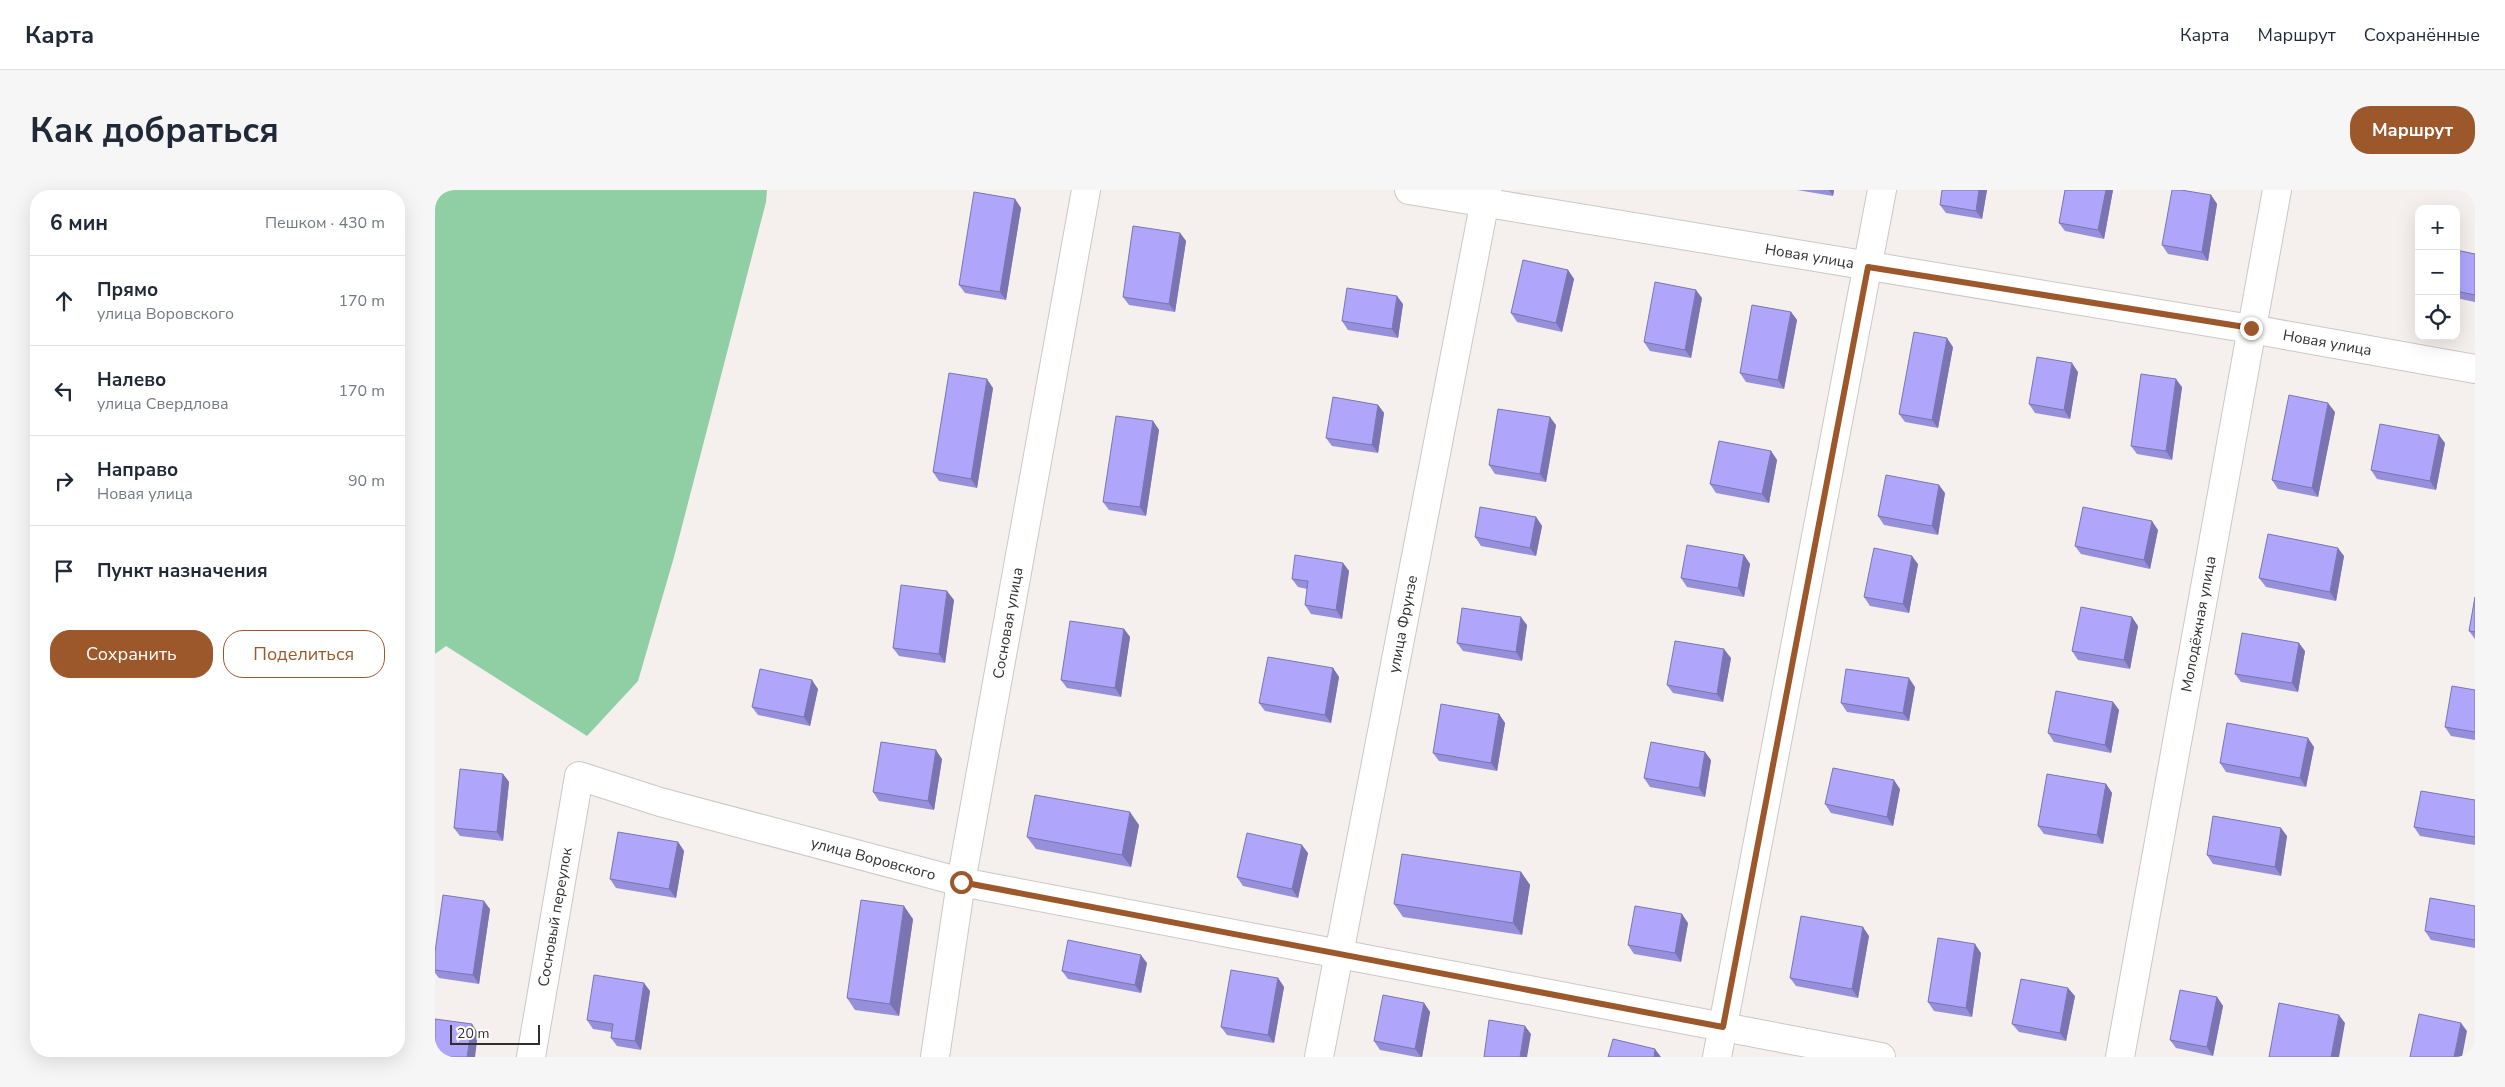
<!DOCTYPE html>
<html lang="ru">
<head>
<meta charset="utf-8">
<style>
  :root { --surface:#fff; --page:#f6f6f7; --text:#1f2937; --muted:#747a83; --line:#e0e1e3; --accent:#9c582a }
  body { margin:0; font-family:"Nunito Sans",sans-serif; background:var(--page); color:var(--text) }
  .controls { position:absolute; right:15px; top:15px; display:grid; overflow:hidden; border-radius:10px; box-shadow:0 5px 20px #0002 }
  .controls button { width:45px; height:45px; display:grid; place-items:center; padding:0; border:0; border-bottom:1px solid var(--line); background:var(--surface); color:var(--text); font:25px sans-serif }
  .scale { position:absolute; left:15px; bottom:12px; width:90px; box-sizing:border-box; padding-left:5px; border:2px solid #312f2e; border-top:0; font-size:14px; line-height:18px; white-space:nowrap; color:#312f2e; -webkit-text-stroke:4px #fffdfd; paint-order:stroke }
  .stop { position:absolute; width:15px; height:15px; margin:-11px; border:4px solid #9c582a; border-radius:50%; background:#fff }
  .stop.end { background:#9c582a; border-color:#fff; box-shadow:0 1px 5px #0008 }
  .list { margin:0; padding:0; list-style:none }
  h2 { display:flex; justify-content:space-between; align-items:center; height:65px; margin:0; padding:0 20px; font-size:21px }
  h2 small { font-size:16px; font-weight:400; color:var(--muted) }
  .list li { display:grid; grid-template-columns:32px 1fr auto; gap:15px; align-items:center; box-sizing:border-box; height:90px; padding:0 20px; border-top:1px solid var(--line) }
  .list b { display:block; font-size:19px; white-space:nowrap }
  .list p { margin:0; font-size:16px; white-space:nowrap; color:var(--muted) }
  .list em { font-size:16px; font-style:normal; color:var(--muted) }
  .actions { display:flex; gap:10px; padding:15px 20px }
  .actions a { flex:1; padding:11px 0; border:1px solid var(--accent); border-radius:20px; text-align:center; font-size:18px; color:var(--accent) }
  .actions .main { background:var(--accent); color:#fff }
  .icon { flex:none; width:28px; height:28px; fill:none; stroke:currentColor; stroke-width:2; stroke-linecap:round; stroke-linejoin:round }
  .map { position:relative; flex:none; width:2040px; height:867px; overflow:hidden; border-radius:20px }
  header { display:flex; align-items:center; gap:30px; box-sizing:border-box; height:70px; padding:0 25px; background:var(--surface); border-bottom:1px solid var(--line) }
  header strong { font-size:24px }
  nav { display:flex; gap:28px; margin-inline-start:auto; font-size:18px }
  .intro { display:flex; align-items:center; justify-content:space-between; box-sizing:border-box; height:120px; padding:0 30px }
  h1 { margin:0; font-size:35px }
  .button { padding:12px 22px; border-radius:20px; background:var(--accent); color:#fff; font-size:18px; font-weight:700 }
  main { display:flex; gap:30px; padding:0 30px }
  aside { flex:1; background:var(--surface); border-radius:20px; box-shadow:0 5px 20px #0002 }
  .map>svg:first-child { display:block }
</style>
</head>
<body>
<header>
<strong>Карта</strong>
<nav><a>Карта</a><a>Маршрут</a><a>Сохранённые</a></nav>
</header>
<div class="intro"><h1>Как добраться</h1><a class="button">Маршрут</a></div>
<main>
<aside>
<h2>6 мин<small>Пешком · 430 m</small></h2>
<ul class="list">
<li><svg class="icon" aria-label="ahead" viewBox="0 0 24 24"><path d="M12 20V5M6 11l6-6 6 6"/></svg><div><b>Прямо</b><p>улица Воровского</p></div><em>170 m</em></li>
<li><svg class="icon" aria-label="left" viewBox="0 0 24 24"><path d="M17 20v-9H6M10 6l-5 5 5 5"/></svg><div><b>Налево</b><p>улица Свердлова</p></div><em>170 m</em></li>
<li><svg class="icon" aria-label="right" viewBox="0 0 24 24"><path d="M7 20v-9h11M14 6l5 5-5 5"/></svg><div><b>Направо</b><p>Новая улица</p></div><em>90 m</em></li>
<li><svg class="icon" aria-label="arrive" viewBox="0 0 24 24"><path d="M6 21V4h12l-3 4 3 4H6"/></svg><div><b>Пункт назначения</b></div></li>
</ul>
<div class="actions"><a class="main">Сохранить</a><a>Поделиться</a></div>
</aside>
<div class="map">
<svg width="2040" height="867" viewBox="0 0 2040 867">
  <rect width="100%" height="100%" fill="#f5efed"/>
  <path fill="#8fcfa3" d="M0,0H332L331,12L239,367L203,491L152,546L11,456L0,464Z"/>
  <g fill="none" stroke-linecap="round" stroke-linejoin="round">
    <g stroke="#cdc7c4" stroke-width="30">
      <g id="minor">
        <path id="s1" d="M974,0L1816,139L2040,179"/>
        <path id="s2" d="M96,867L144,586L225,612L526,692L1446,867"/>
        <path id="s3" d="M500,867L526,692L651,0"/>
        <path id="s4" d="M884,867L1052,0"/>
        <path d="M1282,867L1447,0"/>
        <path id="s5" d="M1685,867L1842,0"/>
      </g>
    </g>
    <use href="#minor" stroke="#fff" stroke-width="28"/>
  </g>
  <path fill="#968fd9" d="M1362,0H1399L1398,6Z
    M1507,0H1552L1547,29L1511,23L1505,15Z
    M1630,0H1678L1669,49L1630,41L1624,33Z
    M1776,5L1782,14L1773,71L1733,64L1727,55Z
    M580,9L586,18L571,110L530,103L524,95Z
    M745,43L751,51L740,122L694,115L688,107Z
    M2021,60L2040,64V112L2021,108Z
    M1133,80L1139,89L1127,142L1082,132L1076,123Z
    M1267,108L1256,168L1215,161L1209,152Z
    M968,114L963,148L913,140L907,131Z
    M1356,122L1362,130L1349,199L1311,192L1305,183Z
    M1518,157L1503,238L1470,232L1464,224Z
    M1643,182L1635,229L1600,223L1594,214Z
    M1747,197L1737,270L1702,264L1696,256Z
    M558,198L542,298L504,291L498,282Z
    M943,215L949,223L943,263L897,256L891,248Z
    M1900,222L1883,307L1843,299L1837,290Z
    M718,231L724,240L711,326L674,320L668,312Z
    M1121,235L1111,292L1060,284L1054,275Z
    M2010,253L2001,300L1942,289L1936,280Z
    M1336,261L1342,270L1334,313L1281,303L1275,294Z
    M1510,303L1503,345L1449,335L1443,326Z
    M1101,327L1107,336L1101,366L1046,356L1040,347Z
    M1723,340L1715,379L1646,364L1640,356Z
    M1309,365L1315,374L1309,407L1252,397L1246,388Z
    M1909,366L1901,411L1831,397L1824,388Z
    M908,373L914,381L907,429L876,424L870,415L872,399L863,397L857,389Z
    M1483,374L1474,423L1435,416L1429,407Z
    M2040,407V449L2034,441Z
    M519,410L510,473L464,466L458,458Z
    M1092,435L1087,471L1028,461L1022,453Z
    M1703,436L1695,479L1643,470L1637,461Z
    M689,439L695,447L686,507L632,498L626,490Z
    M1870,461L1863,502L1806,492L1800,484Z
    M1296,468L1288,512L1238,503L1232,495Z
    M898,478L904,487L896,533L830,521L824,513Z
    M1480,497L1474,531L1412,522L1406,513Z
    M383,499L375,536L323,525L317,517Z
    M2040,500V550L2016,546L2010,537Z
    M1678,512L1684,520L1676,563L1619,552L1613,543Z
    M1064,524L1070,533L1062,581L1004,571L998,563Z
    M1879,557L1871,597L1791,582L1785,573Z
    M507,569L499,620L444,611L438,602Z
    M1276,570L1270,607L1215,597L1209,588Z
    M68,584L74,592L68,651L25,646L19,638Z
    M1671,594L1677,603L1668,654L1609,644L1603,636Z
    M1465,599L1458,636L1396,623L1390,614Z
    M2040,610V655L1985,646L1979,637Z
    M704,635L696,677L601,659L592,647Z
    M1852,646L1846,686L1778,674L1772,665Z
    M243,652L249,661L241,708L181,698L175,689Z
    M873,663L863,708L808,696L802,687Z
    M1086,682L1095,695L1087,745L968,727L959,714Z
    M2040,716V758L1996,750L1990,741Z
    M55,719L44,794L4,788L0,783V780Z
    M478,729L464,826L420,820L412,808Z
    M1253,733L1246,772L1199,764L1193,755Z
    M1434,746L1423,808L1361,796L1355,788Z
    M1546,763L1537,827L1499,821L1493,812Z
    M712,773L706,803L633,789L627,781Z
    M843,788L849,797L839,853L792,845L786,837Z
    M215,801L206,860L182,856L176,848L177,842L158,839L152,830Z
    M1640,806L1631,851L1584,842L1577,834Z
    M1782,807L1788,816L1778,866L1741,858L1735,850Z
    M989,813L995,822L987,867H982L945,860L939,851Z"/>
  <path fill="#7a74b0" d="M1394,0H1399L1398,6Z
    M1544,0H1552L1547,29L1541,21Z
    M1671,0H1678L1669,49L1663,40Z
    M1776,5L1782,14L1773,71L1767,62Z
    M580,9L586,18L571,110L565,102Z
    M745,43L751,51L740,122L734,114Z
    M1133,80L1139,89L1127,142L1121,133Z
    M1261,100L1267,108L1256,168L1250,160Z
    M962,106L968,114L963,148L957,139Z
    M1356,122L1362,130L1349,199L1343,190Z
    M1512,148L1518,157L1503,238L1497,230Z
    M1637,173L1643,182L1635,229L1629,220Z
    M552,189L558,198L542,298L536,289Z
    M1741,189L1747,197L1737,270L1731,261Z
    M1893,213L1900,222L1883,307L1877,298Z
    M943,215L949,223L943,263L937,255Z
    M1115,227L1121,235L1111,292L1105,284Z
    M718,231L724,240L711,326L705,317Z
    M2004,245L2010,253L2001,300L1995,291Z
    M1336,261L1342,270L1334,313L1327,304Z
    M1504,295L1510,303L1503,345L1497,336Z
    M1101,327L1107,336L1101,366L1095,358Z
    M1717,331L1723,340L1715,379L1709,370Z
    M1903,358L1909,366L1901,411L1895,402Z
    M1309,365L1315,374L1309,407L1303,398Z
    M1477,366L1483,374L1474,423L1468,414Z
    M908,373L914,381L907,429L901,420Z
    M512,401L519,410L510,473L504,464Z
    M1086,427L1092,435L1087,471L1081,462Z
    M1697,427L1703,436L1695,479L1689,470Z
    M689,439L695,447L686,507L680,498Z
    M1864,453L1870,461L1863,502L1857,493Z
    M1289,459L1296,468L1288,512L1282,504Z
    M898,478L904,487L896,533L890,525Z
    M1474,488L1480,497L1474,531L1468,523Z
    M377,490L383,499L375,536L369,527Z
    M1678,512L1684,520L1676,563L1670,555Z
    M1064,524L1070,533L1062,581L1056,573Z
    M1873,548L1879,557L1871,597L1865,588Z
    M501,560L507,569L499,620L493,611Z
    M1270,562L1276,570L1270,607L1264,598Z
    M68,584L74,592L68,651L62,642Z
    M1459,590L1465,599L1458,636L1452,627Z
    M1671,594L1677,603L1668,654L1662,645Z
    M695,622L704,635L696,677L687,665Z
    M1846,638L1852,646L1846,686L1840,677Z
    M243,652L249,661L241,708L234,699Z
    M867,655L873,663L863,708L857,699Z
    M1086,682L1095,695L1087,745L1078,733Z
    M49,711L55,719L44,794L38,785Z
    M469,716L478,729L464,826L455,814Z
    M1247,724L1253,733L1246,772L1240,763Z
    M1428,737L1434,746L1423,808L1417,799Z
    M1540,754L1546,763L1537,827L1531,818Z
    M706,765L712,773L706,803L700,795Z
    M843,788L849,797L839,853L833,845Z
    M209,793L215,801L206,860L200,851Z
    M1633,798L1640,806L1631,851L1625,843Z
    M1782,807L1788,816L1778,866L1772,857Z
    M989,813L995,822L987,867H986L980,859Z
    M1904,825L1910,833L1904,867H1896Z
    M2026,833L2032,841L2027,867H2019Z
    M37,834L43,843L40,867H32Z
    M1090,836L1096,844L1092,867H1085Z
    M1220,859L1226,867H1219Z"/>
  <path fill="#afa6fc" stroke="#7a74b0" d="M1507,0H1544L1541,21L1505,15Z
    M1630,0H1671L1663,40L1624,33Z
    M1737,0H1746L1776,5L1767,62L1727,55Z
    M539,2L580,9L565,102L524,95Z
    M698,36L745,43L734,114L688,107Z
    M2021,60L2040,64V105L2021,101Z
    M1088,70L1133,80L1121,133L1076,123Z
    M1220,92L1261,100L1250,160L1209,152Z
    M912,98L962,106L957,139L907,131Z
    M1317,115L1356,122L1343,190L1305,183Z
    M1479,142L1512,148L1497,230L1464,224Z
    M1602,167L1637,173L1629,220L1594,214Z
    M514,183L552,189L536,289L498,282Z
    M1706,184L1741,189L1731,261L1696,256Z
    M1854,205L1893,213L1877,298L1837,290Z
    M898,207L943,215L937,255L891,248Z
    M1063,219L1115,227L1105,284L1054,275Z
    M681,226L718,231L705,317L668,312Z
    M1945,234L2004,245L1995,291L1936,280Z
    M1284,251L1336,261L1327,304L1275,294Z
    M1451,285L1504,295L1497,336L1443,326Z
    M1045,317L1101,327L1095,358L1040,347Z
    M1648,317L1717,331L1709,370L1640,356Z
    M1833,344L1903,358L1895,402L1824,388Z
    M1252,355L1309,365L1303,398L1246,388Z
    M1439,358L1477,366L1468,414L1429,407Z
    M860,365L908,373L901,420L870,415L873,391L857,389Z
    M466,395L512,401L504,464L458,458Z
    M2040,407V442L2034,441Z
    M1646,417L1697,427L1689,470L1637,461Z
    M1027,418L1086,427L1081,462L1022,453Z
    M635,431L689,439L680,498L626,490Z
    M1807,443L1864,453L1857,493L1800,484Z
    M1240,451L1289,459L1282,504L1232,495Z
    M833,467L898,478L890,525L824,513Z
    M325,479L377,490L369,527L317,517Z
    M1411,479L1474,488L1468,523L1406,513Z
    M2017,496L2040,500V542L2010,537Z
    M1621,501L1678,512L1670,555L1613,543Z
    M1006,514L1064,524L1056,573L998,563Z
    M1792,533L1873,548L1865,588L1785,573Z
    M446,552L501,560L493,611L438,602Z
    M1216,552L1270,562L1264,598L1209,588Z
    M1398,578L1459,590L1452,627L1390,614Z
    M25,579L68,584L62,642L19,638Z
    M1612,584L1671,594L1662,645L1603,636Z
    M1986,601L2040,610V647L1979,637Z
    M600,605L695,622L687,665L592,647Z
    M1778,626L1846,638L1840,677L1772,665Z
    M183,642L243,652L234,699L175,689Z
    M812,643L867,655L857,699L802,687Z
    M967,664L1086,682L1078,733L959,714Z
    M8,705L49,711L38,785L0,780V762Z
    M1995,708L2040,716V750L1990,741Z
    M426,710L469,716L455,814L412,808Z
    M1200,716L1247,724L1240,763L1193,755Z
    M1366,726L1428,737L1417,799L1355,788Z
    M1503,748L1540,754L1531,818L1493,812Z
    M633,750L706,765L700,795L627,781Z
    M796,780L843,788L833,845L786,837Z
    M159,785L209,793L200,851L176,848L178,834L152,830Z
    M1586,789L1633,798L1625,843L1577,834Z
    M1745,800L1782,807L1772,857L1735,850Z
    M948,805L989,813L980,859L939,851Z
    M1844,813L1904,825L1896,867H1834Z
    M1984,824L2026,833L2019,867H1975Z
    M0,829L37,834L32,867H0Z
    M1054,830L1090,836L1085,867H1049Z
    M1178,849L1220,859L1219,867H1173Z"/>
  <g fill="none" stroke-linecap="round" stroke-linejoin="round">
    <path stroke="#9c582a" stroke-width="6" d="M526,692L1288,837L1433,77L1816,138"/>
  </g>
  <g text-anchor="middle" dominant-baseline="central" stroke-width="5" stroke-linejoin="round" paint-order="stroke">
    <g font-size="15" fill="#312f2e" stroke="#fffdfd">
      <text stroke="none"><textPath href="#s1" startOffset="406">Новая улица</textPath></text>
      <text stroke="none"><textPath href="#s1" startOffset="931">Новая улица</textPath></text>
      <text stroke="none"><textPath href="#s3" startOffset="440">Сосновая улица</textPath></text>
      <text stroke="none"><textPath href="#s5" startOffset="440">Молодёжная улица</textPath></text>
      <text stroke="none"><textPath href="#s4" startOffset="441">улица Фрунзе</textPath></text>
      <text stroke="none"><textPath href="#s2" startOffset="591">улица Воровского</textPath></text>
      <text stroke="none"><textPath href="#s2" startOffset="142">Сосновый переулок</textPath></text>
    </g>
  </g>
</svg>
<div class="controls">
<button>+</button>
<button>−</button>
<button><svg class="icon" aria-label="locate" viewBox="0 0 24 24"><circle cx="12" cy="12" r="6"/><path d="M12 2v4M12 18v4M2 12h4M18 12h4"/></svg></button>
</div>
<div class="scale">20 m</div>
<div class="stop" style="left:526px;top:692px"></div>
<div class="stop end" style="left:1816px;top:138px"></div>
</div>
</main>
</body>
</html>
